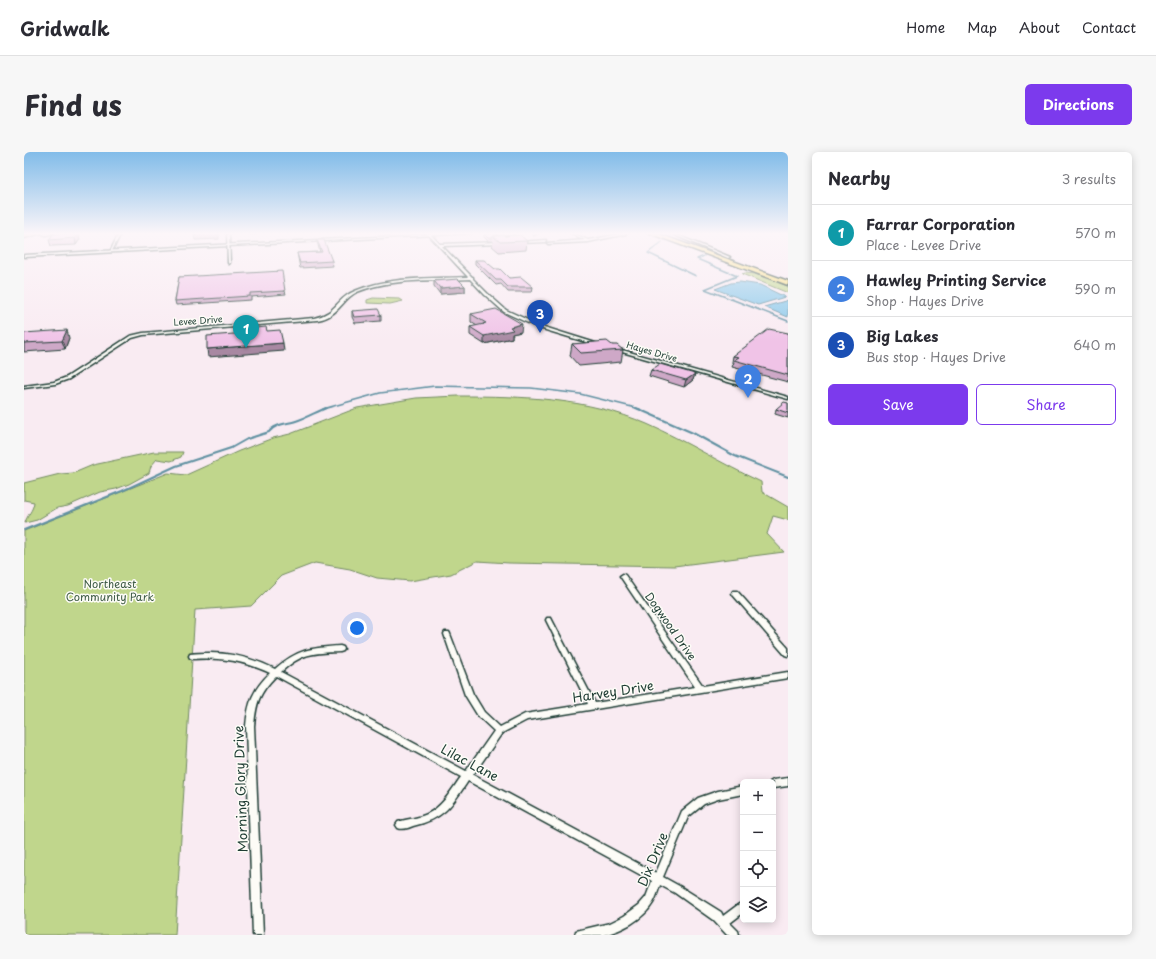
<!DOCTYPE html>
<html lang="en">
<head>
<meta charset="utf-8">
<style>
  :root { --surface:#fff; --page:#f7f7f7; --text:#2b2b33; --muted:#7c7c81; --line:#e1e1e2; --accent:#7c3aed }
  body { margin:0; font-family:"Playpen Sans",sans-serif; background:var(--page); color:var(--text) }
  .controls { position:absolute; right:12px; bottom:12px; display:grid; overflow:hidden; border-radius:6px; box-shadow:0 2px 10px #0003 }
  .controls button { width:36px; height:36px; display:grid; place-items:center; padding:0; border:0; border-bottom:1px solid var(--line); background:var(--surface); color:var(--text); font:20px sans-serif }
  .you { position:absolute; left:333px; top:476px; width:14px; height:14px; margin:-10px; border:3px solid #fff; border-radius:50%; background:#1a73e8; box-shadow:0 0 0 6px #1a73e833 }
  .badge { display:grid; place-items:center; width:26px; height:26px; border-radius:50%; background:var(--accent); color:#fff; font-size:13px; font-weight:700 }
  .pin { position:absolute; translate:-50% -33px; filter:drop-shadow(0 1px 2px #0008) }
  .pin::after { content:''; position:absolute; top:21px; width:14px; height:12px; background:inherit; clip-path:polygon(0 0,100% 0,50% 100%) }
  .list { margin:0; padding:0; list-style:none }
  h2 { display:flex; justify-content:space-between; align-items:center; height:52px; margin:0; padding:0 16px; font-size:17px }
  h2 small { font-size:13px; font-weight:400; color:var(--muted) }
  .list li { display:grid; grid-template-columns:26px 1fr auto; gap:12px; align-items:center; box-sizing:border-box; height:56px; padding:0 16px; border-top:1px solid var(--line) }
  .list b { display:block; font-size:15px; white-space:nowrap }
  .list p { margin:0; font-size:13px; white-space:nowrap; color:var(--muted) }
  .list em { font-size:13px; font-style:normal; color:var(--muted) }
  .actions { display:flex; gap:8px; padding:12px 16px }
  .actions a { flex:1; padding:9px 0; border:1px solid var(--accent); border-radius:6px; text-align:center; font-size:14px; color:var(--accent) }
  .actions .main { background:var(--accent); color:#fff }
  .icon { flex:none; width:22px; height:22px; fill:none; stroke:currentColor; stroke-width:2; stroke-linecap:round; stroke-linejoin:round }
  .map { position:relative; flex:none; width:764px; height:783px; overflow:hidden; border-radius:6px }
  header { display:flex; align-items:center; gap:24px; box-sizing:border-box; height:56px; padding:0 20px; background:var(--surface); border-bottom:1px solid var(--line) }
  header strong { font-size:19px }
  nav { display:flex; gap:22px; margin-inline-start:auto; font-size:14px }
  .intro { display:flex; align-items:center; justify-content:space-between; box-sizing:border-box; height:96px; padding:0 24px }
  h1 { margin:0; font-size:28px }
  .button { padding:10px 18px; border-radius:6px; background:var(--accent); color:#fff; font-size:14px; font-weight:700 }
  main { display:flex; gap:24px; padding:0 24px }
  aside { flex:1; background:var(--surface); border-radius:6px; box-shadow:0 2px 10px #0003 }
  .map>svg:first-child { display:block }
</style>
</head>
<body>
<header>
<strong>Gridwalk</strong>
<nav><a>Home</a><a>Map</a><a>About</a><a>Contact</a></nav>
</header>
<div class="intro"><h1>Find us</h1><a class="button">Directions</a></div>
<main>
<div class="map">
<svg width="764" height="783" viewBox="0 0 764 783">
  <rect width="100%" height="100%" fill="#f9ebf2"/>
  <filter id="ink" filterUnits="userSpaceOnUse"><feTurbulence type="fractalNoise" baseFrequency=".025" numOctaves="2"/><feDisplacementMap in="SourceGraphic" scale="8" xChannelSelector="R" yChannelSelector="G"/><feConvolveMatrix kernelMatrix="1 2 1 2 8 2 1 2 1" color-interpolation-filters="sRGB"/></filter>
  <g filter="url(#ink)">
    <path fill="#c0d68c" stroke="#708a60" d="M721,121L731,122L764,134V141L718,122Z
      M349,146L376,147L379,149L366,152L343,151V148Z
      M434,244C499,244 563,246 623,272C662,289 698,312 737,330L738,340L764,355V368L749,364L743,382L760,400L650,414L485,411L453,409L427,422L386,429L353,426L326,417L291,411L257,424L227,454L171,458L151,783H0V379L144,321L162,323L215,299L249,286L266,282L333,256L392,246Z
      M130,300H159L157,305L147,309L133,307L127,314L125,321L105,332L92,337L76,340L44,354L33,356L13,368L1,371C3,363 9,359 10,350L0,348V331L36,322L50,321L69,313Z"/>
    <path fill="#89c8ea" stroke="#5f90a1" d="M716,130L736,133L761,145L734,153L691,137L707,131Z
      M764,148V165L740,155L761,149Z"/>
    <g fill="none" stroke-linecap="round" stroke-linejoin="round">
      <path stroke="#5f90a1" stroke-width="1.5" d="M638,90L624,101L672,124
        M680,104L673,107L713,124L681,137L764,169
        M299,257L356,241L411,234L507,236L556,242L616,257"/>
      <path stroke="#5f90a1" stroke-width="2" d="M612,256L669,281L711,304L764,325
        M0,378L98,339L152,314L207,296L223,287L245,280C250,272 263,272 272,269C282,266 292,260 302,256"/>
      <g stroke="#1f3d34" stroke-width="3">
        <path id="street" d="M16,81H29L22,83Z
          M95,81H97L88,99L86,100Z
          M203,81H205L206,111L205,112L204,111Z
          M403,81H405L416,92L476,90L475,92L418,94L448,125H449V127L463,141L482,158L517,174L578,193L575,194L515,176L480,160L461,143L446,127C410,129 367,126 333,140C322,145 317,156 308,162C303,166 298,167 293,168L119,183L108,186L45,227L31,232L0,236V234L30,230L43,225L106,184L119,181L290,166C312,162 313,146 331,139C366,124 407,127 444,125Z
          M468,81H470L480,89L478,90Z
          M509,81H511L512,82L510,83Z
          M547,81H549L564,88L601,81L602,82L564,90L524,92L523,91L561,88Z
          M646,81H648L706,105L704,106Z
          M522,88L521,90L496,91L495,90Z
          M591,196L764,245V247L591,198Z
          M599,422L601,423L679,534L764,520V526L503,568L478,581L449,623L632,721L658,659L674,646L694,639L719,634V642L694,647L680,652L664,665L639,725L657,735L697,760L699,764L715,752L719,750V761L706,771L714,779L715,783H703L689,768L651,741L636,733C634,739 632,746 629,751C619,768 597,779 579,783C570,783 560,783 551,783L552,779L586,771L600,764L615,753L622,745L628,729L444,629C428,653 420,667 389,674C384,676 379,678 374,676L372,673L374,670C382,667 390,667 398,664C417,658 426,640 437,625L252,524C235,541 232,551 230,574L239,783H229L222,574C224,551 229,537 246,521C220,509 198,505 169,507L166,506L165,504L166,502C173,501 179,501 186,501C209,501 230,507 251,517C274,497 286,496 316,494L319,495L320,497L319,499L316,500C288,501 278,501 257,520L442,619L470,579L454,564L441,543L420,482L421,480H425L426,482L449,542L460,560L476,575L501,562L564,552L522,468L523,466H527L528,468L571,551L671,535L596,424Z
          M709,439H713L764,496V504L761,503L709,443L708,441Z
          M764,626V634L749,636V630H746L749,628Z"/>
      </g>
      <g stroke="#1f3d34" stroke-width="3">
        <path id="secondary" d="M430,81H448L0,105V103Z"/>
      </g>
      <g stroke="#1f3d34" stroke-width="3">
        <path id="highway" d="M9,81H18L0,86V82Z
          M625,81H632L764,129V133Z"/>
      </g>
      <use href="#street" fill="#fdfcf7" fill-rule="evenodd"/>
      <use href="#secondary" fill="#fdfcf7" fill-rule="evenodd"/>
      <use href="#highway" fill="#f9e181" fill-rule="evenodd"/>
    </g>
    <path fill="#cea8c7" stroke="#1f3d34" d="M476,81H488L491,83L503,89L502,98L475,100L468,94L469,89H464L460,85V82L472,84H476Z
      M29,82L56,87L52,93L27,94L25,88Z
      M293,88L308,109L309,114L276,116L273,101L296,100L294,93Z
      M451,108L471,117L485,126L509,135L508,140H484L477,132L472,133L451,112Z
      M155,125L261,139L262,142L227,145V148L152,153L151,149Z
      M410,129L441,134V140L416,142L410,134Z
      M328,159L357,163V169L331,171L328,165Z
      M447,162L497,180L488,182V186L460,192L446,183V175L453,174L447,170Z
      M0,181L45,186L41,197L0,200Z
      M764,181V230L708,215L710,210H708L709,204Z
      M548,192L588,193L599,198L597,210L555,214L546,204Z
      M627,218L671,222L669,228L660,235L625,224Z
      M764,251V266L751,262L752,257Z"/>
    <path fill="#a888a2" stroke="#1f3d34" d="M54,81L56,87L52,93L51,86Z
      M195,81V87L171,88L170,83Z
      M225,81H235L226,83Z
      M441,134V140L416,142V136Z
      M498,172L497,180L488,182V186L460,192V184L486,175Z
      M43,178L45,186L41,197L38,189Z
      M259,191L260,199L184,205L183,197Z
      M671,222L669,228L660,235L662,228Z"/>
    <path fill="#f0c3e7" stroke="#1f3d34" d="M54,81L51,86L25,88L29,82Z
      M171,81H194V82L170,83Z
      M470,81L472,84H469V86H464L460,82Z
      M477,81H488L491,83L481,84Z
      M496,83L503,89L476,90L469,84Z
      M293,88H300L308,109L276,111L273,101L298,100Z
      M451,108H460L471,117H476L485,126L497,125L509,135H484L477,128H472Z
      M258,119L261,139L226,141V144L151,149L155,125Z
      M434,127L441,134L416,136L410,129Z
      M354,157L357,163L330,165L328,159Z
      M472,157L498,172L486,175L489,178L460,184L446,175L460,172H459L462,171L447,162Z
      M242,175L243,179L256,178L259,191L183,197V184L223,181L222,177Z
      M745,177L764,181V223L710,208L715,205L709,204Z
      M43,178L38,189L0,191V181Z
      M583,189L588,193H593L599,198L557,201L548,192Z
      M636,212L671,222L662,228L627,218Z
      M760,250L764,251V261L752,257Z"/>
  </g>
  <linearGradient id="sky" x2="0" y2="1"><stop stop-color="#82bce9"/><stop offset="0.43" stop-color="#fcf6f9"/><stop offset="1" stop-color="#fcf6f9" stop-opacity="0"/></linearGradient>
  <rect width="764" height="190" fill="url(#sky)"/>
  <g text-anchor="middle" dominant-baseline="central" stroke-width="3" stroke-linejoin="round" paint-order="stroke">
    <g font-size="9" fill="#1f3d34" stroke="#fdfcf7">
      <text transform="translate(174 168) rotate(-4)">Levee Drive</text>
      <text transform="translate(628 199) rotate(16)">Hayes Drive</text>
    </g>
    <g font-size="11" fill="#3f5c46" stroke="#fdfcf7">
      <text x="86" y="431">Northeast<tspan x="86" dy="13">Community Park</tspan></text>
    </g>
    <g font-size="11" fill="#1f3d34" stroke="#fdfcf7">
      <text transform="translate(647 474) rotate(55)">Dogwood Drive</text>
    </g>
    <g font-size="13" fill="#1f3d34" stroke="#fdfcf7">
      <text transform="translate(589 539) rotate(-9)">Harvey Drive</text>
      <text transform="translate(446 610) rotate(28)">Lilac Lane</text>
      <text transform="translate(216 637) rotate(-92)">Morning Glory Drive</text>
      <text transform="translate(628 707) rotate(-67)">Dix Drive</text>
    </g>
  </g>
</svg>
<div class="controls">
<button>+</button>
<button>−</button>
<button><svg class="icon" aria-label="locate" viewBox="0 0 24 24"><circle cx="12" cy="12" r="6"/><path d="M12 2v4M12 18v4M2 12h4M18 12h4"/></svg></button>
<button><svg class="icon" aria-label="layers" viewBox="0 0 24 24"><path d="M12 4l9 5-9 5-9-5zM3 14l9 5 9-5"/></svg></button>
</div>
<div class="you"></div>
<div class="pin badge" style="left:222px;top:196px;background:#0f9aa8">1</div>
<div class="pin badge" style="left:724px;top:246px;background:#3f7fe0">2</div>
<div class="pin badge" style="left:516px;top:181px;background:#1a4fb4">3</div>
</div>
<aside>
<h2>Nearby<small>3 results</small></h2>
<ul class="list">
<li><span class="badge" style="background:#0f9aa8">1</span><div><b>Farrar Corporation</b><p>Place · Levee Drive</p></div><em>570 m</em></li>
<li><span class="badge" style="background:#3f7fe0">2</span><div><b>Hawley Printing Service</b><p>Shop · Hayes Drive</p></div><em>590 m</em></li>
<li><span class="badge" style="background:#1a4fb4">3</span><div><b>Big Lakes</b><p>Bus stop · Hayes Drive</p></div><em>640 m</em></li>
</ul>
<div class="actions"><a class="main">Save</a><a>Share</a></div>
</aside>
</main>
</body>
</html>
